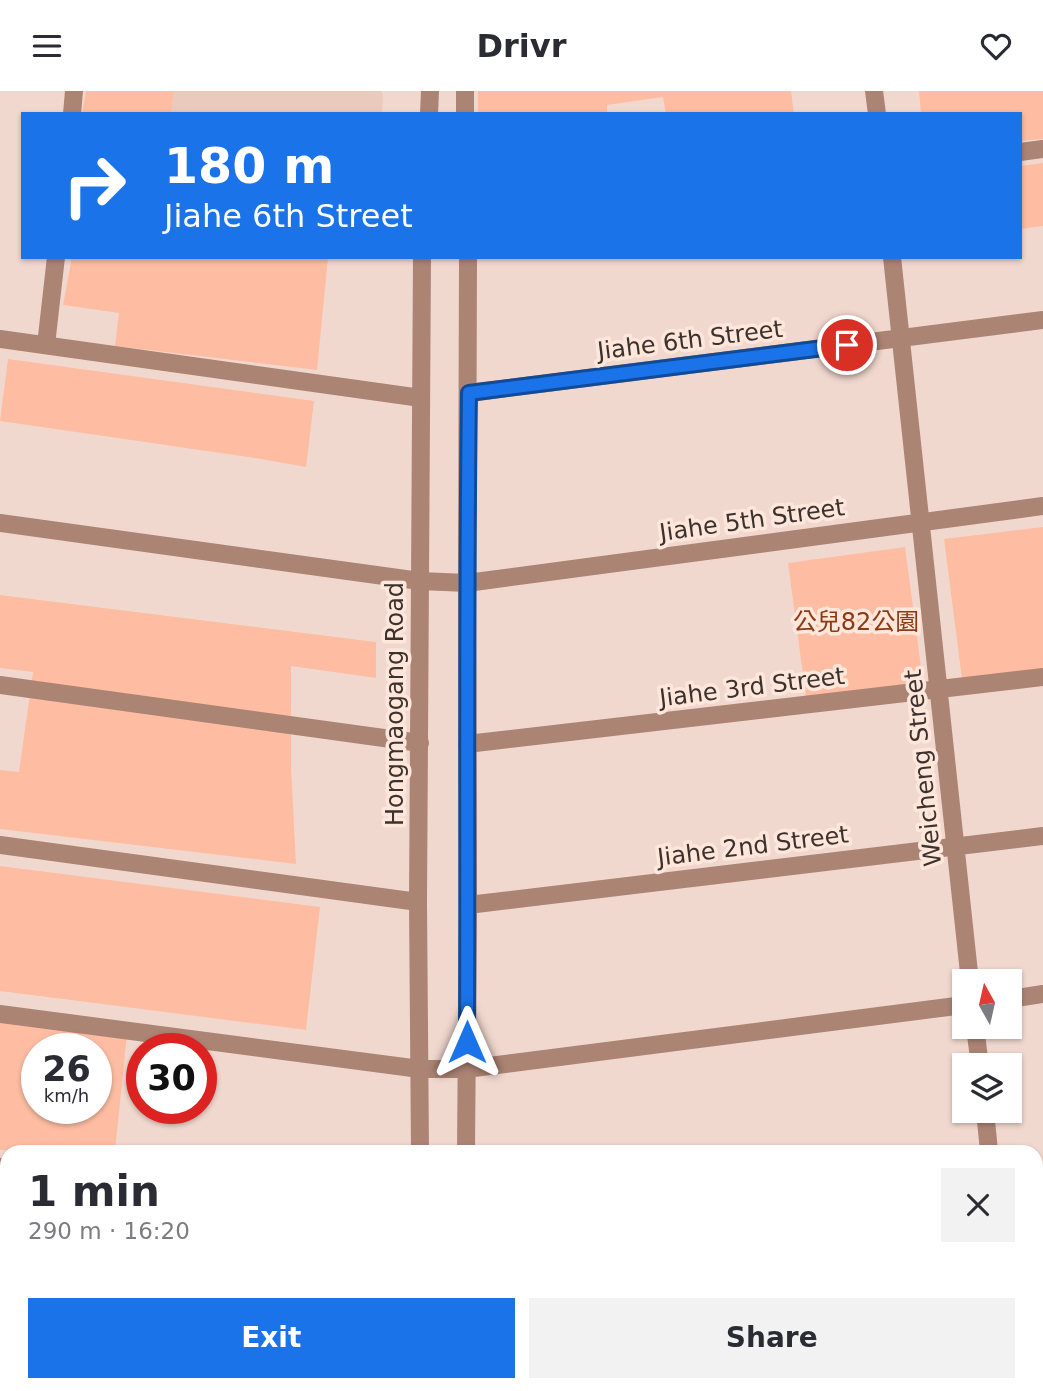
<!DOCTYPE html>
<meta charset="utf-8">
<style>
:root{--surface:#fff;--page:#f2f2f3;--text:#2b2b33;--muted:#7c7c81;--accent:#1a73e8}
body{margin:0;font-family:"DejaVu Sans","Noto Sans TC",sans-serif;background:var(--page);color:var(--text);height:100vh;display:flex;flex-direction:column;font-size:26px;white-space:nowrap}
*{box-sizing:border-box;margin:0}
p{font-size:23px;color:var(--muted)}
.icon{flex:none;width:38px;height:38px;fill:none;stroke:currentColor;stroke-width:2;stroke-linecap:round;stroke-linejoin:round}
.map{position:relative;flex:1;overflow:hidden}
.side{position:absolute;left:0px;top:1054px;width:1043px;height:247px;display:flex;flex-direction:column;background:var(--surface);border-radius:21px 21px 0 0;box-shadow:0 2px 5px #0004}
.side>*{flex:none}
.guide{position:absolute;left:21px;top:21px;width:1001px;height:147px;border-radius:0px;box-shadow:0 2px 5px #0004;background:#1a73e8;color:#fff;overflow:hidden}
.needle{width:46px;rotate:352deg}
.buttons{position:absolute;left:952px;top:878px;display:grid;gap:14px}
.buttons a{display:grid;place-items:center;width:70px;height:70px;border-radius:0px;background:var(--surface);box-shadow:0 2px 5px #0004;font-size:35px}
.speed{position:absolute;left:21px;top:942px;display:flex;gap:14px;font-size:35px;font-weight:700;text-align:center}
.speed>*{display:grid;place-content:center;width:91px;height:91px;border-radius:50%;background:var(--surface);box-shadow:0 2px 5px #0004;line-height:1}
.speed small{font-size:18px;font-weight:400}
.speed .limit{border:10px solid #d22;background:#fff;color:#111}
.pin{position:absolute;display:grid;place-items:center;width:60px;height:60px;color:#fff;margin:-30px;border:4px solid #fff;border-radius:50%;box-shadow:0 2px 7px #0007}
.me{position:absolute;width:77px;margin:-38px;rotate:0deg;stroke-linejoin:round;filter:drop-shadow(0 0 5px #0008)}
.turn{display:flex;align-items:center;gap:24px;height:147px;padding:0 28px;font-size:32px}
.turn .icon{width:91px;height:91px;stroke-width:2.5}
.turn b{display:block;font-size:49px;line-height:60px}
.round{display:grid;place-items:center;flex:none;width:74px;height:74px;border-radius:0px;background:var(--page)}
.headline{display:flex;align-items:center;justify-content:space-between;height:119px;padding:0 28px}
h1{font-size:42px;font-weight:700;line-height:52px}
.action{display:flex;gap:14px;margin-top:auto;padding:14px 28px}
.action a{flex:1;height:80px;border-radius:0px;background:var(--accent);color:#fff;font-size:28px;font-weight:700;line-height:80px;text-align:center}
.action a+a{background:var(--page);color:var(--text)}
header{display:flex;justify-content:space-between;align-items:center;height:91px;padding:0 28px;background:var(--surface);font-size:32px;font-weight:700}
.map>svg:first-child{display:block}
</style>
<header><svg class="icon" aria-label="menu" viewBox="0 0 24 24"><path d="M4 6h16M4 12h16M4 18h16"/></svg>Drivr<svg class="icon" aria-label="heart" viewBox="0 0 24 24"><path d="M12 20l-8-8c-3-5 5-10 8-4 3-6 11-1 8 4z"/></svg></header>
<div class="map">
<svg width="1043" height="1300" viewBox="0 0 1043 1300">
<rect width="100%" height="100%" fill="#f1d8ce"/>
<path fill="#eacabc" d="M174,0h207l2,3 -1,20h-211z"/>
<path fill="#febda2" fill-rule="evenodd" d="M86,0h88l-3,23h-89z
M478,0h313l3,23h-128l-3,-17 -56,8v9h-129z
M919,0h124v48l-23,2v-27h-99z
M1043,72v63l-23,3v-63z
M72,166l256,1 -11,112 -202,-24 4,-33 -56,-8z
M8,268l306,42 -8,66 -51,-9 -255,-37z
M1043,436v141l-81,11 -18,-140z
M905,456l18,135 -117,15 -18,-134z
M0,504l376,47v36l-85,-12v101l5,97 -296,-35v-59l19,2 14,-100 -33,-4z
M0,775l320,41 -14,123 -306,-39z
M0,929l127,15 -12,116 -115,-1zM37,957h59v60h-59z
M0,1092l7,1v200h380v7h-387z"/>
<path fill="#f19670" stroke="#ba785c" stroke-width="2" d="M1043,1214v86h-247l16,-7h224v-77z"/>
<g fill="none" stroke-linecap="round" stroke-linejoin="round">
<path stroke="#ac8474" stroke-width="18" d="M874,0l3,23
M72,23l2,-23
M429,23l1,-23
M465,23v-23
M1020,61l23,-3
M892,166l78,725
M0,248l421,59
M46,254l10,-88
M469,302l574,-73
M0,432l420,58 47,2 576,-77
M0,594l420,58
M467,653l576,-67
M0,754l418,57
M468,814l575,-69
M1010,908l33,-5
M0,923l420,55h46l498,-64
M975,936l5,39
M985,1020l4,40
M420,1060l-2,-249 4,-645
M466,1060l2,-246 -1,-322 1,-326
M0,1076l7,1
M1036,1096h7
M422,1293v7
M465,1300v-7
M548,1300l11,-7"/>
</g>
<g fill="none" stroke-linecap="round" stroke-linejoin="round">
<defs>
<path id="route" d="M467,951c1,-216 -1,-432 2,-649l378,-48"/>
</defs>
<use href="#route" stroke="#114b97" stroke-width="18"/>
<use href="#route" stroke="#1a73e8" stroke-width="12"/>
</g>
<g text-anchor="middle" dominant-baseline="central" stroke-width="7" stroke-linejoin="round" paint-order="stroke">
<g font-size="24" fill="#3b322e" stroke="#ffe6db">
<text transform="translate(690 249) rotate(-7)">Jiahe 6th Street</text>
<text transform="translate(752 429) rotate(-8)">Jiahe 5th Street</text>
<text transform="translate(752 596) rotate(-7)">Jiahe 3rd Street</text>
<text transform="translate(395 613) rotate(-90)">Hongmaogang Road</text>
<text transform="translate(923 677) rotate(-96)">Weicheng Street</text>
<text transform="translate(753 755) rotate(-7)">Jiahe 2nd Street</text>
</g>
<g font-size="24" fill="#8b3a12" stroke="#ffe6db">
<text x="856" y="531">公兒82公園</text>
</g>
</g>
</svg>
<div class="buttons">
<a><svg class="needle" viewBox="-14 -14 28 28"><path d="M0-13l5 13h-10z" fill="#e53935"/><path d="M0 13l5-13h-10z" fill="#7c7c81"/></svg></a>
<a><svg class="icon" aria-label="layers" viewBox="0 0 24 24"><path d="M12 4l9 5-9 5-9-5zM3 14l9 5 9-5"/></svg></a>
</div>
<div class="speed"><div>26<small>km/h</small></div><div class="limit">30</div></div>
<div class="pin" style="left:847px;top:254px;background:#d93025"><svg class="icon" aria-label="arrive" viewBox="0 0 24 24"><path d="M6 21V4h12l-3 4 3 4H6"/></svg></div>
<svg class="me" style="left:467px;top:951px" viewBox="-20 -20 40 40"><path d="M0-17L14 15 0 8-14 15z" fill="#1a73e8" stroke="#fff" stroke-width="4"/></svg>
<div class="guide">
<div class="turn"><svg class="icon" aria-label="right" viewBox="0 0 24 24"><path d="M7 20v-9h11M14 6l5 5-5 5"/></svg><div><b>180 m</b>Jiahe 6th Street</div></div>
</div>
<section class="side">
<div class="headline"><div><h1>1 min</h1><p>290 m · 16:20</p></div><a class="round"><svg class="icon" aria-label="close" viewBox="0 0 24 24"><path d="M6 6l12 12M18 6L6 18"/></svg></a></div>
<div class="action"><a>Exit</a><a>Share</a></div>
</section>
</div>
